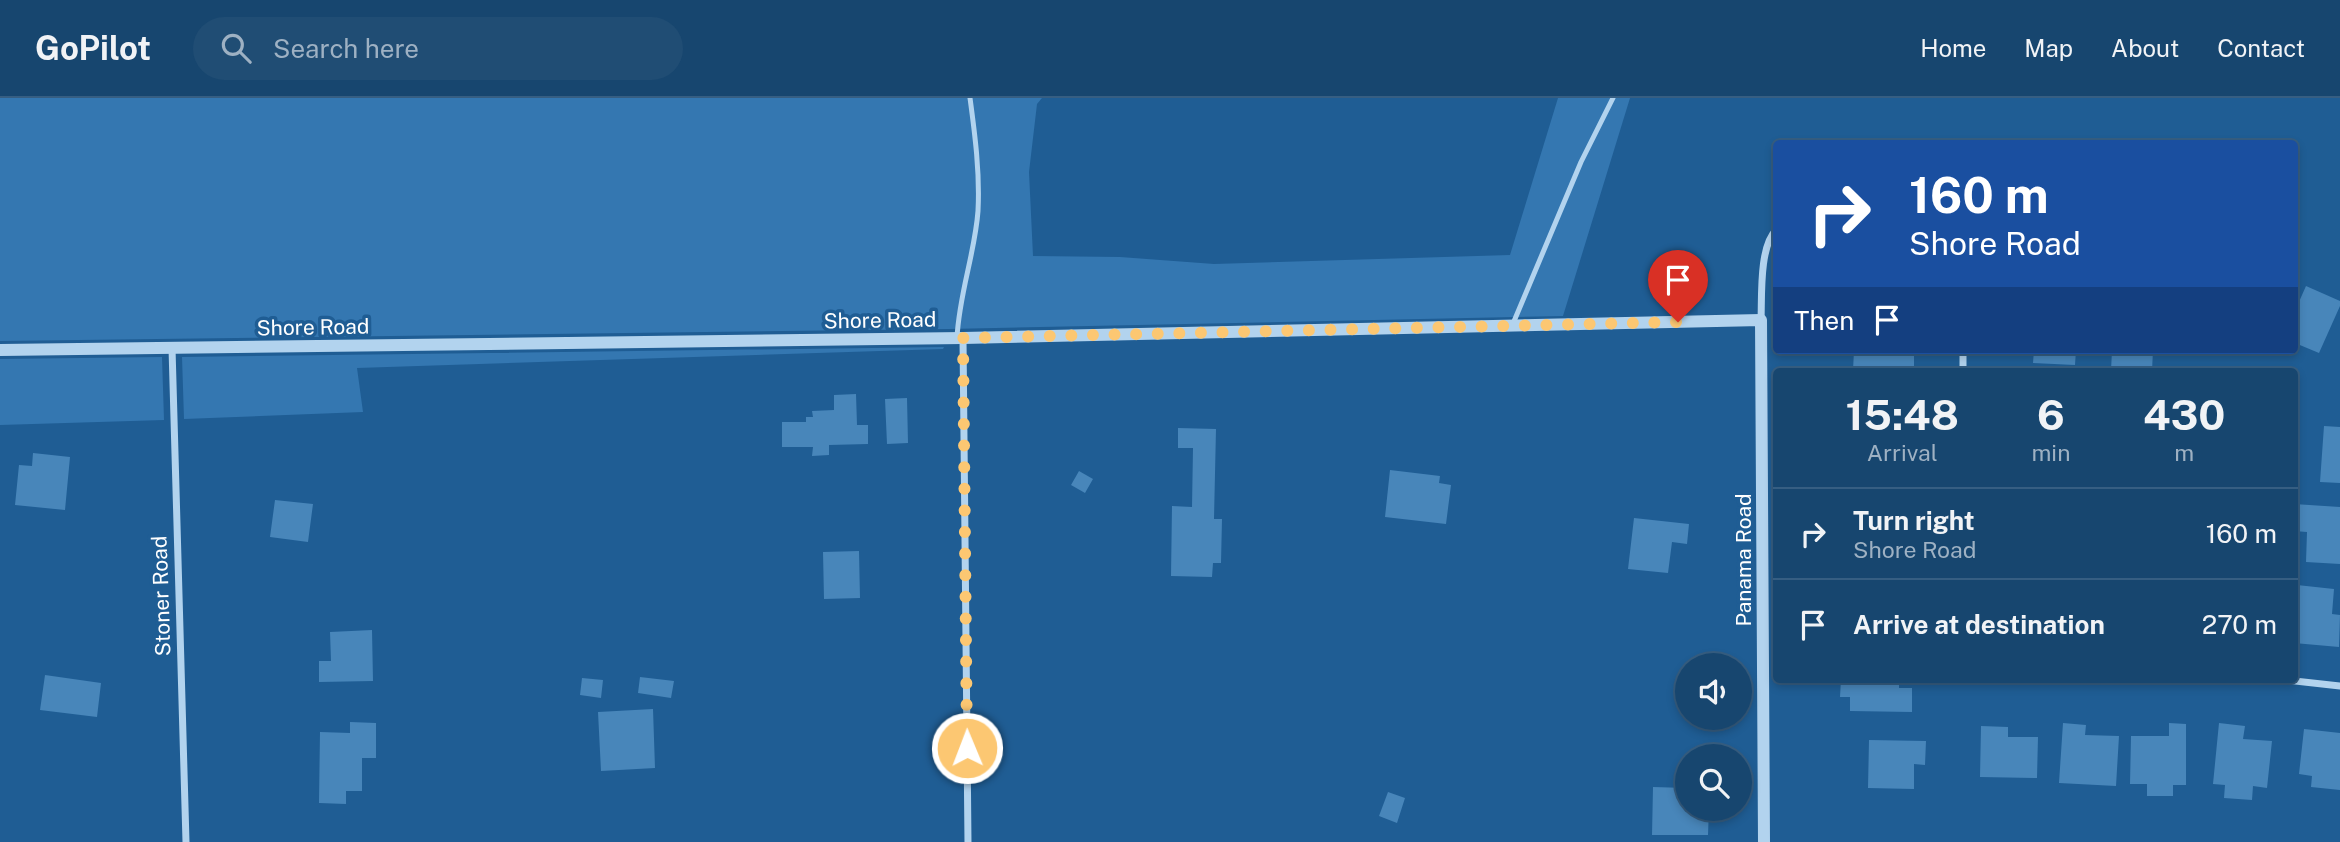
<!DOCTYPE html>
<style>
:root{--surface:#17466f;--page:#204d74;--text:#f1f3f6;--muted:#9eb1c3;--line:#365e82}
body{margin:0;font-family:"Public Sans",sans-serif;background:var(--page);color:var(--text);height:100vh;display:flex;flex-direction:column;font-size:26px;white-space:nowrap}
*{box-sizing:border-box;margin:0}
p{font-size:23px;color:var(--muted)}
.icon{flex:none;width:38px;height:38px;fill:none;stroke:currentColor;stroke-width:2;stroke-linecap:round;stroke-linejoin:round}
.map{position:relative;flex:1;overflow:hidden}
.panel{position:absolute;left:1773px;top:270px;width:525px;height:315px;display:flex;flex-direction:column;background:var(--surface);border-radius:7px;box-shadow:0 4px 10px #0003,0 0 0 2px var(--line)}
.panel>*{flex:none}
.guide{position:absolute;left:1773px;top:42px;width:525px;height:214px;border-radius:7px;box-shadow:0 4px 10px #0003,0 0 0 2px var(--line);background:#1a4fa0;color:#fff;overflow:hidden}
.buttons{position:absolute;left:1675px;top:555px;display:grid;gap:14px}
.buttons a{display:grid;place-items:center;width:77px;height:77px;border-radius:50%;background:var(--surface);box-shadow:0 4px 10px #0003,0 0 0 2px var(--line);font-size:35px}
.pin{position:absolute;display:grid;place-items:center;width:60px;height:60px;color:#fff;margin:-72px -30px;border-radius:50% 50% 50% 0;rotate:-45deg;box-shadow:0 0 7px #0007}
.pin .icon{rotate:45deg}
.me{position:absolute;width:77px;margin:-38px;rotate:359deg;stroke-linejoin:round;filter:drop-shadow(0 0 5px #0008)}
.turn{display:flex;align-items:center;gap:24px;height:147px;padding:0 21px;font-size:32px}
.turn .icon{width:91px;height:91px;stroke-width:2.5}
.turn b{display:block;font-size:49px;line-height:60px}
.then{display:flex;align-items:center;height:66px;padding:0 21px;background:#0003;gap:14px;font-size:26px}
.eta{display:flex;justify-content:space-evenly;align-items:center;height:119px;text-align:center}
.eta b{font-size:42px;font-weight:700;line-height:49px}
ul{padding:0;list-style:none}
li{display:flex;align-items:center;gap:21px;height:91px;padding:0 21px;border-top:2px solid var(--line)}
li div{flex:1}
li b{display:block;font-size:26px}
li em{font-style:normal}
header{display:flex;align-items:center;gap:42px;box-sizing:border-box;height:98px;padding:0 35px;background:var(--surface);border-bottom:2px solid var(--line)}
header strong{font-size:33px}
nav{display:flex;gap:38px;margin-inline-start:auto;font-size:24px}
.search{width:490px;height:63px;background:var(--page);display:flex;align-items:center;gap:18px;box-sizing:border-box;padding:0 24px;border-radius:38px;color:var(--muted);font-size:26px}
.map>svg:first-child{display:block}
</style>
<header>
<strong>GoPilot</strong>
<div class="search"><svg class="icon" aria-label="search" viewBox="0 0 24 24"><circle cx="10" cy="10" r="6"/><path d="M15 15l6 6"/></svg>Search here</div>
<nav><a>Home</a><a>Map</a><a>About</a><a>Contact</a></nav>
</header>
<div class="map">
<svg width="2340" height="744" viewBox="0 0 2340 744">
<rect width="100%" height="100%" fill="#1f5d94"/>
<path fill="#3477b1" d="M0,0h1042l-5,6 -8,68 4,84 87,1 94,7 296,-9 48,-157h72l-67,218 -614,13 -949,12z
M944,249l-1,2 -586,19 6,44 -179,7 -2,-62z
M162,259l2,63 -164,5v-66z"/>
<path fill="#4886ba" d="M2306,188l34,15v5l-21,47 -24,-10 5,-12 -6,-2v-16z
M1854,252h60v18l-11,-1 -1,4h-49z
M2034,252h42l-1,15 -42,-2z
M2112,252h41l-1,21h-41z
M856,296l1,31h11v19l-39,1v10l-17,1 1,-9h-31v-25h24v-5h7l-1,-6 22,-1v-15z
M907,300l1,45 -21,1 -2,-45z
M2324,328l16,1v56l-20,-1z
M1178,330l38,1 -2,90h8l-1,44h-8l-1,14 -41,-1 1,-70 20,1 1,-59h-15z
M33,355l37,4 -5,53 -50,-5 4,-40 13,1z
M1390,372l50,6 -1,7 12,2 -5,39 -61,-7z
M1079,373l14,8 -8,14 -14,-8z
M275,402l38,4 -5,38 -38,-5z
M2294,406l46,3v57l-34,-2 1,-30 -13,-1z
M1634,420l55,6 -2,20 -15,-2 -4,31 -40,-4z
M859,453l1,47 -36,1 -1,-47z
M2297,487l37,4 -2,25 8,1 -1,32 -45,-4z
M372,532l1,51 -54,1v-21h12l-1,-29z
M45,577l56,8 -4,34 -57,-7z
M640,579l34,4 -3,17 -33,-5z
M582,580l21,2 -2,18 -21,-3z
M1841,581h58v9h13v24l-62,-1v-14h-10z
M653,611l2,59 -54,3 -3,-59z
M350,624l26,1v35h-14v33h-16v13l-27,-1 1,-71 30,1z
M2063,625l23,2 -1,10 34,1 -3,50 -57,-3z
M2169,625l17,1v61h-13v11h-26v-12h-17l1,-48h38z
M2219,625l26,3 -2,13 29,2 -5,47 -14,-2 -1,14 -28,-2 1,-13 -12,-1z
M1981,628l27,1v10h30l-1,41 -57,-1z
M2304,631l36,4v57l-29,-3 1,-11 -13,-2z
M1869,642l57,1 -1,24 -11,-1v25l-46,-1z
M1653,689l34,1v20h22l-1,27h-56z
M1388,694l17,6 -8,25 -18,-7z"/>
<g fill="none" stroke-linecap="round" stroke-linejoin="round">
<path stroke="#b2d3ee" stroke-width="5" d="M1512,228l69,-164 32,-64
M957,240c2,-44 18,-85 21,-127 2,-38 -3,-76 -8,-113"/>
<path stroke="#b2d3ee" stroke-width="7" d="M1761,222c1,-23 -2,-73 15,-90
M963,240l5,504
M172,250l14,494
M1963,252v21
M2276,581l64,7"/>
<path stroke="#b2d3ee" stroke-width="12" d="M0,252l963,-12 798,-18 3,522"/>
</g>
<g fill="none" stroke-linecap="round" stroke-linejoin="round">
<path stroke="#fcc772" stroke-width="12" stroke-dasharray="0 21.6" d="M967,650l-4,-410 715,-16"/>
</g>
<g text-anchor="middle" dominant-baseline="central" stroke-width="7" stroke-linejoin="round" paint-order="stroke">
<g font-size="21" fill="#fff" stroke="#1f5d94">
<text transform="translate(880 222) rotate(-1)">Shore Road</text>
<text transform="translate(313 229) rotate(-1)">Shore Road</text>
<text transform="translate(1743 462) rotate(-90)">Panama Road</text>
<text transform="translate(161 498) rotate(-92)">Stoner Road</text>
</g>
</g>
</svg>
<div class="buttons">
<a><svg class="icon" aria-label="sound" viewBox="0 0 24 24"><path d="M4 9h4l5-4v14l-5-4H4zM17 9q2 3 0 6"/></svg></a>
<a><svg class="icon" aria-label="search" viewBox="0 0 24 24"><circle cx="10" cy="10" r="6"/><path d="M15 15l6 6"/></svg></a>
</div>
<div class="pin" style="left:1678px;top:224px;background:#d93025"><svg class="icon" aria-label="arrive" viewBox="0 0 24 24"><path d="M6 21V4h12l-3 4 3 4H6"/></svg></div>
<svg class="me" style="left:967px;top:650px" viewBox="-20 -20 40 40"><circle r="17" fill="#fcc772" stroke="#fff" stroke-width="3"/><path d="M0-11L8 9 0 5-8 9z" fill="#fff"/></svg>
<div class="guide">
<div class="turn"><svg class="icon" aria-label="right" viewBox="0 0 24 24"><path d="M7 20v-9h11M14 6l5 5-5 5"/></svg><div><b>160 m</b>Shore Road</div></div>
<div class="then">Then<svg class="icon" aria-label="arrive" viewBox="0 0 24 24"><path d="M6 21V4h12l-3 4 3 4H6"/></svg></div>
</div>
<section class="panel">
<div class="eta">
<div><b>15:48</b><p>Arrival</p></div>
<div><b>6</b><p>min</p></div>
<div><b>430</b><p>m</p></div>
</div>
<ul>
<li><svg class="icon" aria-label="right" viewBox="0 0 24 24"><path d="M7 20v-9h11M14 6l5 5-5 5"/></svg><div><b>Turn right</b><p>Shore Road</p></div><em>160 m</em></li>
<li><svg class="icon" aria-label="arrive" viewBox="0 0 24 24"><path d="M6 21V4h12l-3 4 3 4H6"/></svg><div><b>Arrive at destination</b></div><em>270 m</em></li>
</ul>
</section>
</div>
